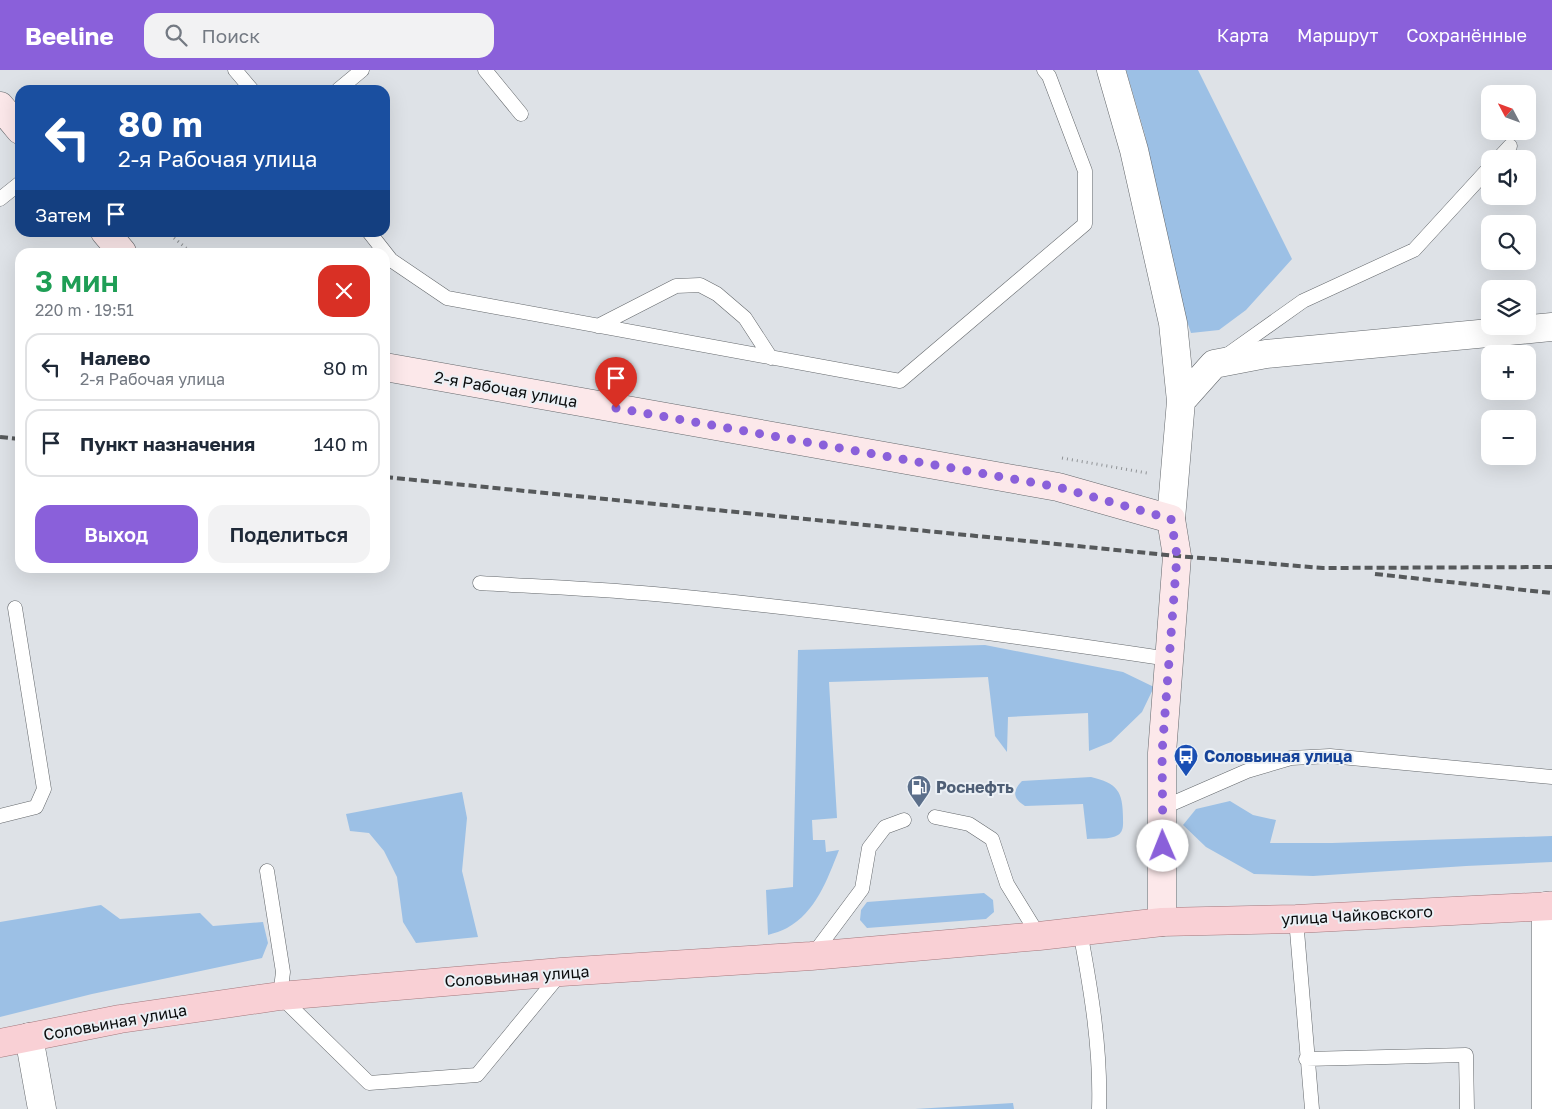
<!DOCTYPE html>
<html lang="ru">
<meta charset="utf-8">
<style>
:root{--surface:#fff;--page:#f2f2f3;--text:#1f2937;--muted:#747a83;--line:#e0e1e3;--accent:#8a60da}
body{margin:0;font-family:"Golos Text",sans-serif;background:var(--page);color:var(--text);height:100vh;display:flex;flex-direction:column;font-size:19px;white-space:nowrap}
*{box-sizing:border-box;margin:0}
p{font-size:16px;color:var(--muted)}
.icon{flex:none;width:28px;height:28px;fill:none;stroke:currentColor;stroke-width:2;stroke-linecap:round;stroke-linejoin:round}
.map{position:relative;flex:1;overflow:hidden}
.side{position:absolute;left:15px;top:178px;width:375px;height:325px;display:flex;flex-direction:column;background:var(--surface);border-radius:15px;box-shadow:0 5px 20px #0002}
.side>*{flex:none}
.top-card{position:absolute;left:15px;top:15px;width:375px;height:152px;border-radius:15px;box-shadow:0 5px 20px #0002;background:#1a4fa0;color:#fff;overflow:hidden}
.needle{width:32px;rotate:311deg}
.fabs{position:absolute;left:1481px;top:15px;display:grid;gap:10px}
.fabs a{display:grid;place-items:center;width:55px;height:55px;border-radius:10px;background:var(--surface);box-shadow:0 5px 20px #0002;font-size:25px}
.pin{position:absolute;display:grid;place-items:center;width:42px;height:42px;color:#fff;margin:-51px -21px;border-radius:50% 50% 50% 0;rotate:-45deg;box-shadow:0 0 5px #0007}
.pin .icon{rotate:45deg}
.me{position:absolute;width:55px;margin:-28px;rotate:359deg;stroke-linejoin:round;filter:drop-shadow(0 0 4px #0008)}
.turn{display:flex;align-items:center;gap:18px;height:105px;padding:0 20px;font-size:22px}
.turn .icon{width:65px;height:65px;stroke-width:2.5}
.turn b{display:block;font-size:35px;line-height:42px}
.then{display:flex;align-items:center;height:48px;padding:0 20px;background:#0003;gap:10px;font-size:19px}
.round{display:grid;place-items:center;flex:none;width:52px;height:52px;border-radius:15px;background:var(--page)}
.head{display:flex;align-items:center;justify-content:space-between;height:85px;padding:0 20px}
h1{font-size:30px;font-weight:600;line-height:38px;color:#1e9e55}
.button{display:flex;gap:10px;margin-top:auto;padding:10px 20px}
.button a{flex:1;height:58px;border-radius:15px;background:var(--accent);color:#fff;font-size:20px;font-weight:600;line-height:58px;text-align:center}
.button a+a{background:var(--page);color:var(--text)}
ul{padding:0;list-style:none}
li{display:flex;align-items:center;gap:15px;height:68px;margin:0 10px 8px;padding:0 10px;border:2px solid var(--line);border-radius:15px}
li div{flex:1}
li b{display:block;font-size:19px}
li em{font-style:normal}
header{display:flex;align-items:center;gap:30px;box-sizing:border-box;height:70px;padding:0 25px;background:var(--accent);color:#fff}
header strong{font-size:24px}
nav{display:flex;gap:28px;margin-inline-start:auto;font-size:18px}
.search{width:350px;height:45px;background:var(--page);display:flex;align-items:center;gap:12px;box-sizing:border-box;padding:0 18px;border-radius:15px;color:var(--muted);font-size:19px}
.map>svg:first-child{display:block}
</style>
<header>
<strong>Beeline</strong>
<div class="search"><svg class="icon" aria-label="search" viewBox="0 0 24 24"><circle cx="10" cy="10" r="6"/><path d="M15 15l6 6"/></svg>Поиск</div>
<nav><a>Карта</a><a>Маршрут</a><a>Сохранённые</a></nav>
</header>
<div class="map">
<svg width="1552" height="1039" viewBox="0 0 1552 1039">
<rect width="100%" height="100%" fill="#dee2e7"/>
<path fill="#9cc0e5" d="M1126,0h72l94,189 -46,51 -27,20 -28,3 -12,-35 -34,-163z
M985,575l138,27 31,15 -12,25 -31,30 -22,9 -1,-38 -80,4 -1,35 -12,-16 -7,-59 -159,5 8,136 -25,2 1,20h12l1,12 13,-2c-12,30 -23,62 -52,78 -5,3 -13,5 -19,7l-2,-45 27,-3 5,-237z
M1091,707c26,6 32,14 32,41 0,6 1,13 -5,17 -7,5 -23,3 -31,4l-4,-35 -58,2c-12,-7 -13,-15 -3,-25z
M462,722l5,26 -5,53 16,66 -62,6 -13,-21 -6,-45 -13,-26 -15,-18 -19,-2 -4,-17z
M1230,731l23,14 23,5 -6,23h62l220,-7v26l-86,4 -153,10 -59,-2 -48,-27 -23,-22 13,-16z
M984,823l9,7 1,12 -8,7 -119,9 -7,-8 1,-10 6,-8z
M101,835l19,14 80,-6 13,13 50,-4 5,21 -6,15 -170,36 -92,23v-95z
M1013,1033l1,6h-99z"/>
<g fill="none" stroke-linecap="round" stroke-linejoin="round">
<defs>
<path id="service" d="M235,0l17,20
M485,0l36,44
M338,20l24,-20
M1498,89l12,-13
M0,129l20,-16
M369,162l22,28 56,38 453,83 185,-157v-53l-36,-95 -5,-6
M598,256l78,-40 24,-1 17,9 28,24 26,40
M1227,285l76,-54 111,-51 76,-83
M480,513c62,4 124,6 185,12 169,16 337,39 504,64
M1162,738l85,-37 44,-13 39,-2 222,21
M0,746l36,-9 8,-18 -29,-181
M935,747l34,7 23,15 15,45 32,52
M267,801l16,101 -3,24 89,87 108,-8 84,-102
M1296,849l16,190
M1080,861c11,59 21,118 19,178
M812,886l50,-67 7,-41 16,-21 19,-7
M1306,989l160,-4 1,54"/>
<path id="minor" d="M1111,0l23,80 39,173 8,78 -10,118
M1181,331l33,-37 52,-10 286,-27
M1546,836v203
M29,967l13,72"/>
<path id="secondary" d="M0,36l20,24
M105,162l17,20
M385,297l673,120 113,32 6,37 -15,197v169"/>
<path id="primary" d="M0,973l120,-24 160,-23 281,-24 250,-16 228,-20 123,-14 134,-3 256,-13"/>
</defs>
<use href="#service" stroke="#64686c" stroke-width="15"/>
<use href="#minor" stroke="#64686c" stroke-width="29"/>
<use href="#secondary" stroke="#64686c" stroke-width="29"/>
<use href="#primary" stroke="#a3787d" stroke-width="29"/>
<path stroke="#909396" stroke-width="3" stroke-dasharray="1 4" stroke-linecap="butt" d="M174,168l17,14
M1062,388l85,15"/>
<use href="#service" stroke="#fff" stroke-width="14"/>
<use href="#minor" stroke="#fff" stroke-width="28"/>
<use href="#secondary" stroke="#fce8ea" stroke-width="28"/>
<use href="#primary" stroke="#f9d0d5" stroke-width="28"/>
<path stroke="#56595b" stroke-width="4" stroke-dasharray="8 4" stroke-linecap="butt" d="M0,367l20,2
M385,407l792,79 146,12 229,-1
M1375,504l177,19"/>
</g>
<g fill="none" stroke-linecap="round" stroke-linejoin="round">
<path stroke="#8a60da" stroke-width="9" stroke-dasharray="0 16.2" d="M616,338l442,79 113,32 6,37 -15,197 1,93"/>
</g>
<defs>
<symbol id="bus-pin" viewBox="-11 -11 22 30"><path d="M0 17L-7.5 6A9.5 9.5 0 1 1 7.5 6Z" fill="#1a4fb4" stroke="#ebf0f5"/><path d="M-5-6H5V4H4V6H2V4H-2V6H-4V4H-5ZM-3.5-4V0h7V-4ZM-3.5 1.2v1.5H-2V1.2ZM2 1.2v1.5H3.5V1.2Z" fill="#fff"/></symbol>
<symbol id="fuel-pin" viewBox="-11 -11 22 30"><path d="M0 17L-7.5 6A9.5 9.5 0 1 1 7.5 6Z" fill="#5c6f8a" stroke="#ebf0f5"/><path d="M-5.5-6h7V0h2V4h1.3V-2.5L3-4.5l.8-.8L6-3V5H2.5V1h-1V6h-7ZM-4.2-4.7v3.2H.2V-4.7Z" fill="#fff"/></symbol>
</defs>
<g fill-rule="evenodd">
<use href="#bus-pin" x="1172" y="672" width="28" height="38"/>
<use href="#fuel-pin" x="905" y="703" width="28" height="38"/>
</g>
<g text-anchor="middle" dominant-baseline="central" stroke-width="4" stroke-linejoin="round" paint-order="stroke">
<g font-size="16" fill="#0b0d0e" stroke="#ebf0f5">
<text transform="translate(506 319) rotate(10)">2-я Рабочая улица</text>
<text transform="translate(1357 845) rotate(-3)">улица Чайковского</text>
<text transform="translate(517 906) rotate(-4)">Соловьиная улица</text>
<text transform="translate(115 952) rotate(-10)">Соловьиная улица</text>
</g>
<g font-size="16" font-weight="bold" fill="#164399" stroke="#ebf0f5" text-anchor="start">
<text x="1204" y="686">Соловьиная улица</text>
</g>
<g font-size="16" font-weight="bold" fill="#4e5e75" stroke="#ebf0f5" text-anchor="start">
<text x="936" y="717">Роснефть</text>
</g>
</g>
</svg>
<div class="fabs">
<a><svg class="needle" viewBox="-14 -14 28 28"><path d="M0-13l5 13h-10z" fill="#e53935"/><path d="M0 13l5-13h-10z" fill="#747a83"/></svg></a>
<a><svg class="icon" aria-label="sound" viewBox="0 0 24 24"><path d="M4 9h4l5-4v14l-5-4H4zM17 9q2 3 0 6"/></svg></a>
<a><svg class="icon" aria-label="search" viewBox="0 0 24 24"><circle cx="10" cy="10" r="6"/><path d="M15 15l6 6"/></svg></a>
<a><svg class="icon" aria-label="layers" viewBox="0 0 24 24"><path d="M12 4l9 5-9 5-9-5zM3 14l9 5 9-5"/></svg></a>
<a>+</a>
<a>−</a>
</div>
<div class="pin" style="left:616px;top:338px;background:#d93025"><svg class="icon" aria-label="arrive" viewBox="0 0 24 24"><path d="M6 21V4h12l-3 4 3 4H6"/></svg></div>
<svg class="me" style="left:1163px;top:776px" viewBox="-20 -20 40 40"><circle r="19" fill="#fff"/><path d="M0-13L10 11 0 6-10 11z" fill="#8a60da"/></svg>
<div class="top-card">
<div class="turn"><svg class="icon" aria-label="left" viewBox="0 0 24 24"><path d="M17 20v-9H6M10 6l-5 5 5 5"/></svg><div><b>80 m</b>2-я Рабочая улица</div></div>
<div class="then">Затем<svg class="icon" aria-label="arrive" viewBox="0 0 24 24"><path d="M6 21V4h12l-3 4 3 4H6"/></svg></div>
</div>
<section class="side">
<div class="head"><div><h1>3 мин</h1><p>220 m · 19:51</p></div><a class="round" style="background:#d93025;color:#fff"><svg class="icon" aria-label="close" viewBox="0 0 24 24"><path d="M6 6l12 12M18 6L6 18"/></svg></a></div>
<ul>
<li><svg class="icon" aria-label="left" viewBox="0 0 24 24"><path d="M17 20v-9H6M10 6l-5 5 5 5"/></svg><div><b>Налево</b><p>2-я Рабочая улица</p></div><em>80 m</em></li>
<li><svg class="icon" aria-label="arrive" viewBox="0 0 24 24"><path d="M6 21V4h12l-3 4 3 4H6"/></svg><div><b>Пункт назначения</b></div><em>140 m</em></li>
</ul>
<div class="button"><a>Выход</a><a>Поделиться</a></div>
</section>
</div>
